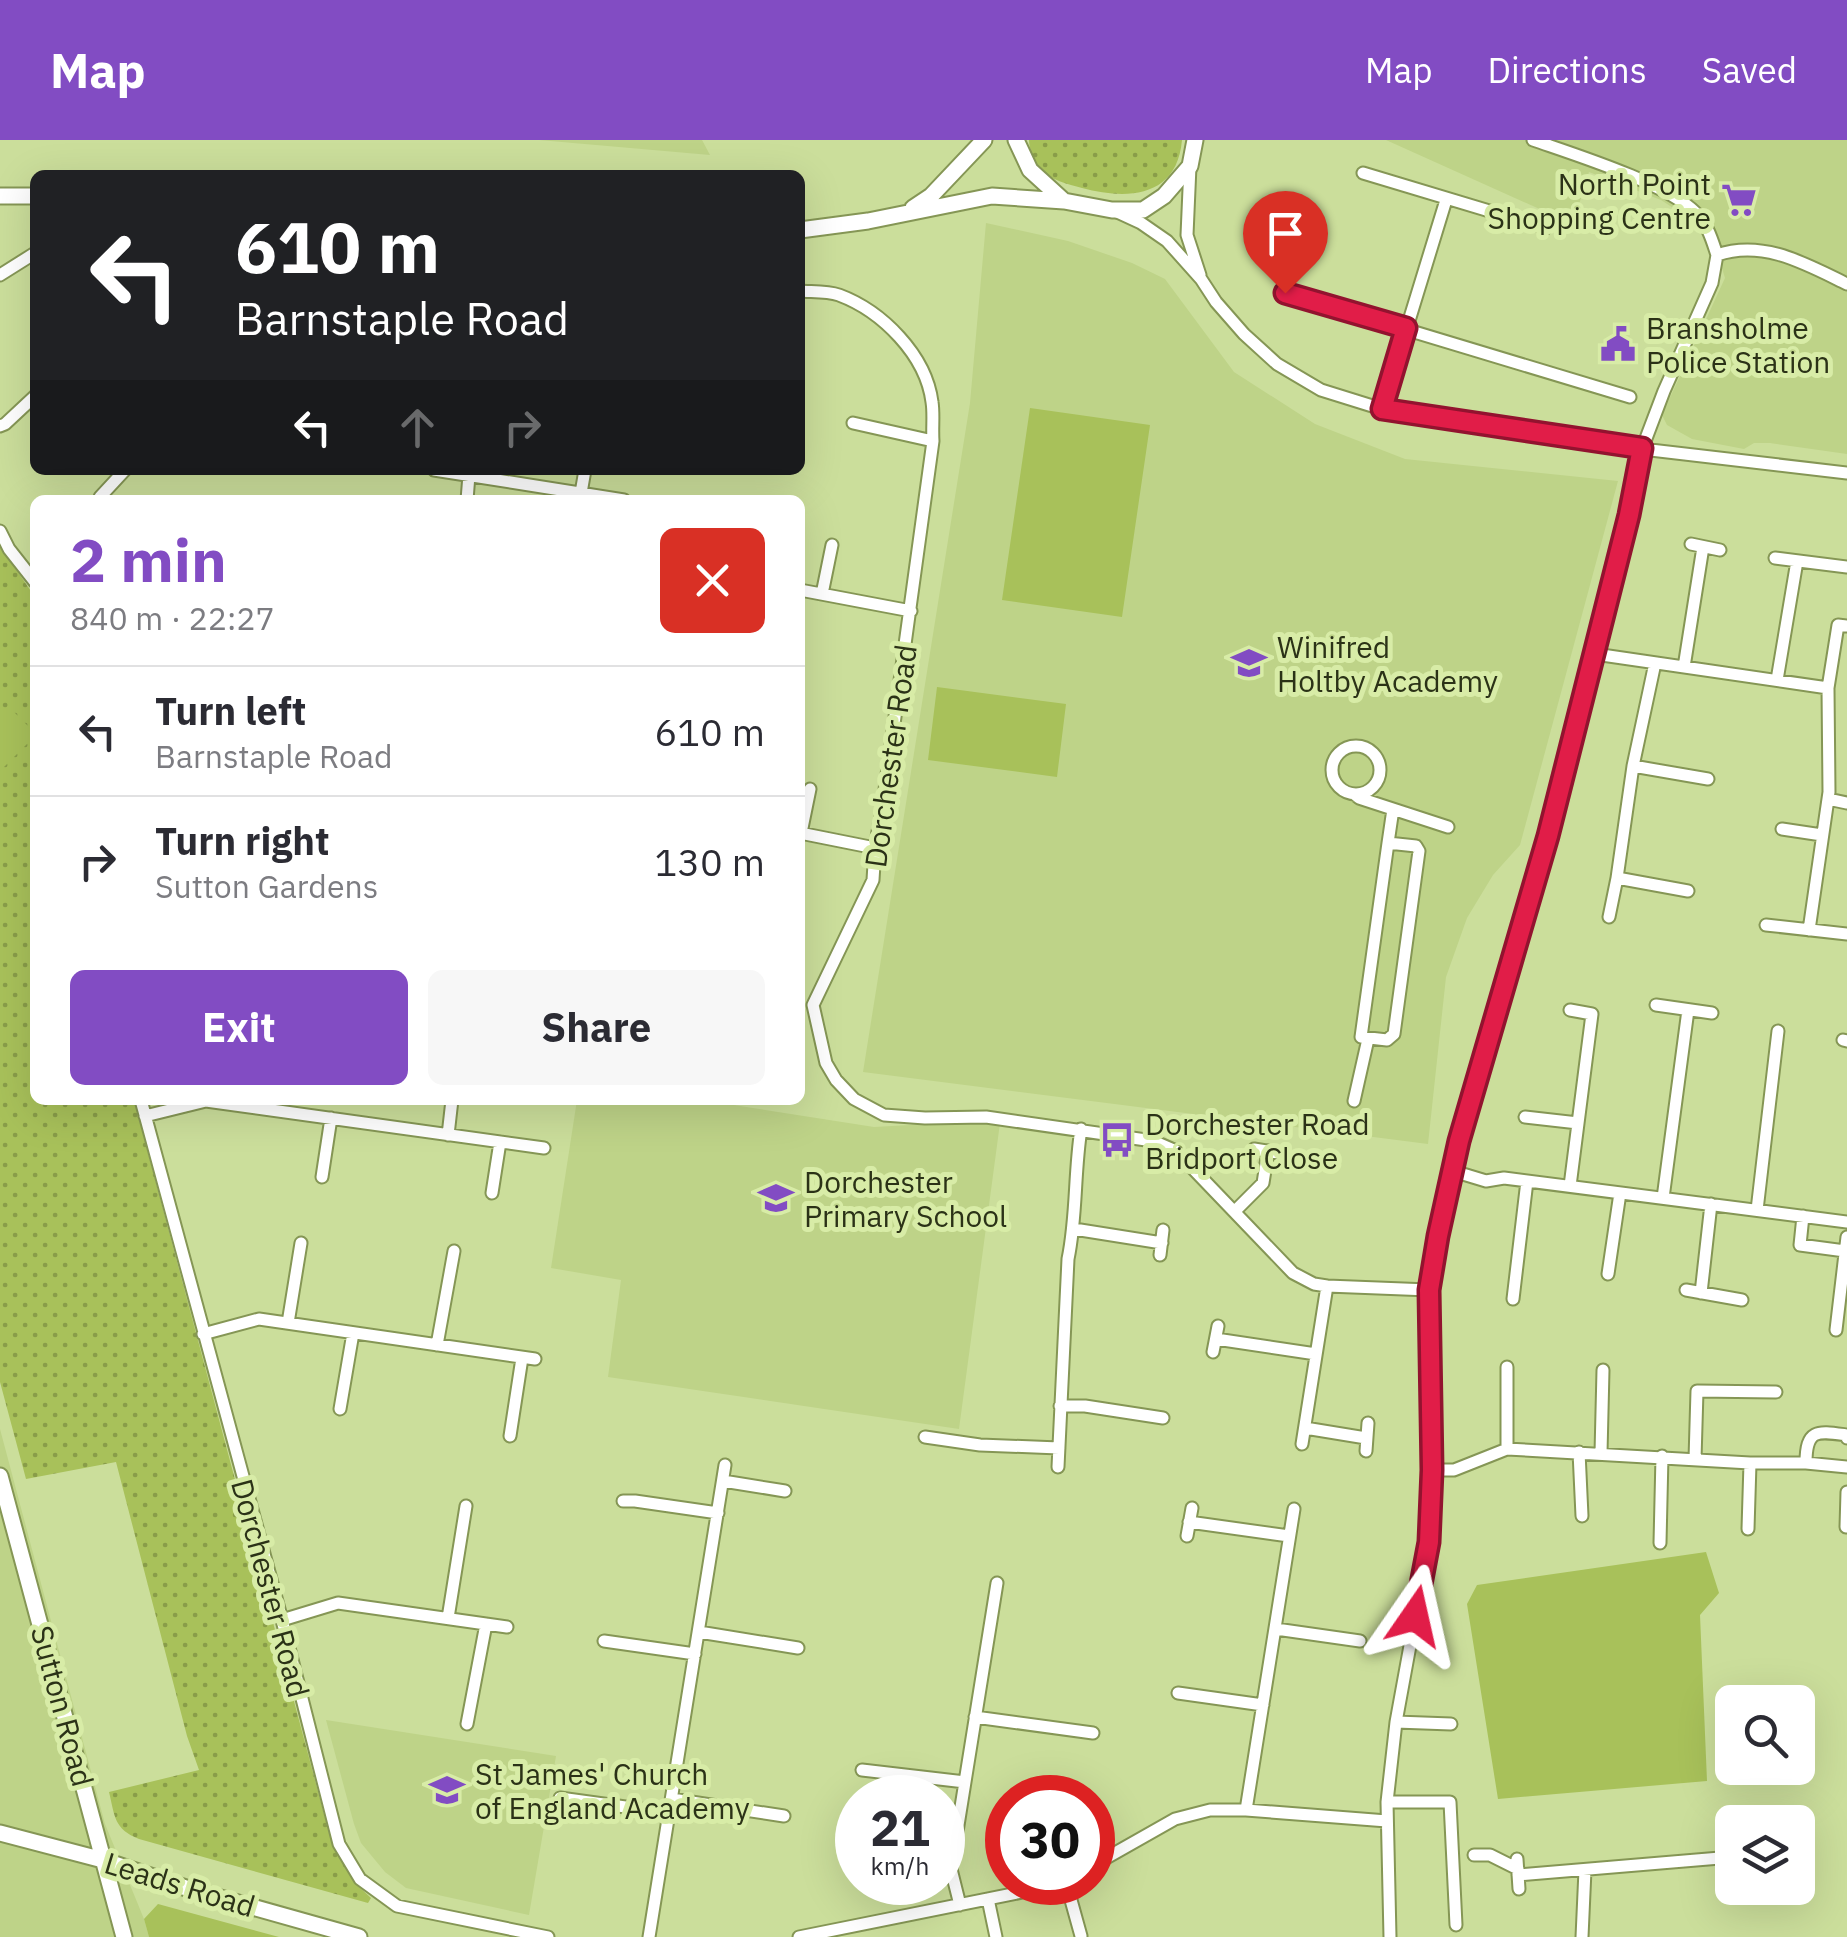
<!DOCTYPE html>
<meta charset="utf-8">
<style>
:root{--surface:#fff;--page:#f7f7f7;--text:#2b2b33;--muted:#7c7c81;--line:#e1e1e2;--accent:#824cc3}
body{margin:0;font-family:"IBM Plex Sans",sans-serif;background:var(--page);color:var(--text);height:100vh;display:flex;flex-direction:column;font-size:38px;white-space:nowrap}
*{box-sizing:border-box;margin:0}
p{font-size:32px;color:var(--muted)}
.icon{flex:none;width:55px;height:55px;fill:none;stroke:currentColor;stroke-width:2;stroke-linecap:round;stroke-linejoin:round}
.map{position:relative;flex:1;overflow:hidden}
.drawer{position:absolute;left:30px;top:355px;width:775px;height:610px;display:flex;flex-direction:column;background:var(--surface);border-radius:15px;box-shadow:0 10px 40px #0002}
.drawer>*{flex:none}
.guide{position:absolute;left:30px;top:30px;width:775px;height:305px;border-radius:15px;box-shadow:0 10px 40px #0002;background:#202124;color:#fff;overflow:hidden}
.controls{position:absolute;left:1715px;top:1545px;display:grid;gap:20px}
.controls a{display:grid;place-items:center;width:100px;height:100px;border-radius:15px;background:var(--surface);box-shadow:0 10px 40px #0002;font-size:50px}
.speed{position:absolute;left:835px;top:1635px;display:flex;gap:20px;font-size:50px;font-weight:700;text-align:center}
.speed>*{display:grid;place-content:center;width:130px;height:130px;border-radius:50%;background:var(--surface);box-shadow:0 10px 40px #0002;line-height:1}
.speed small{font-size:25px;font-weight:400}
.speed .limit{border:15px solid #d22;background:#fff;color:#111}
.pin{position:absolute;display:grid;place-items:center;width:85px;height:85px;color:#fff;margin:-102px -42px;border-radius:50% 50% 50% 0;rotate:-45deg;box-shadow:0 0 10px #0007}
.pin .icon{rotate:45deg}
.me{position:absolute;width:110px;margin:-55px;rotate:11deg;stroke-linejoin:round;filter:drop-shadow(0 0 8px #0008)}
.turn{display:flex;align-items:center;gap:35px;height:210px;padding:0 40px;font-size:45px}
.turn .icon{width:130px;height:130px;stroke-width:2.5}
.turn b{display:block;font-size:70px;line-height:85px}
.lanes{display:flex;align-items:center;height:95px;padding:0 40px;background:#0003;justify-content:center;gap:50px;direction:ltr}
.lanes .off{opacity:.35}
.round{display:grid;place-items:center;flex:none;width:105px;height:105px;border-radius:15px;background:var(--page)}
.head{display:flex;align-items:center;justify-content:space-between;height:170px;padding:0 40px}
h1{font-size:60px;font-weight:700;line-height:75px;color:var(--accent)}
.button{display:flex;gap:20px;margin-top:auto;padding:20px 40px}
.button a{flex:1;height:115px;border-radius:15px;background:var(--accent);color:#fff;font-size:40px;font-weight:700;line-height:115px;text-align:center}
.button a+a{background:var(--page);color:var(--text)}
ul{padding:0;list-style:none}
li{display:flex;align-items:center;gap:30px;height:130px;padding:0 40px;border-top:2px solid var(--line)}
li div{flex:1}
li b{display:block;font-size:38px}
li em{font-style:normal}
header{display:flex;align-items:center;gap:60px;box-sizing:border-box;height:140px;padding:0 50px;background:var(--accent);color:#fff}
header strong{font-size:48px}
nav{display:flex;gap:55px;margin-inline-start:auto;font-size:35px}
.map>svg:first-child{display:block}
</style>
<header>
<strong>Map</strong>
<nav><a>Map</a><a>Directions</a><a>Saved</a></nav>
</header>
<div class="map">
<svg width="1847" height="1797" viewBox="0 0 1847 1797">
<defs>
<pattern id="grass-dots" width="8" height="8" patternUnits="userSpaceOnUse" patternTransform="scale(2.5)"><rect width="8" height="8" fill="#a8c15a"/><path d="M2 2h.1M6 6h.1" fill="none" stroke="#899d49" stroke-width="1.8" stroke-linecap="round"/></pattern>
</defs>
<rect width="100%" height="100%" fill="#cbde9b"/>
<path fill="#bed388" d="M539,0h163l8,15z
M1386,0h461v314l-77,-11h-16l-10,6 -52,-10 -25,-14 -5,-10 63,-137 -4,-13 -17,-29 -23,-23 -20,-13 -72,-28 -16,52z
M986,83l82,18 64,22 33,16 69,93 81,52 90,35 213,22 -98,364 -27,30 -26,43 -21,59 -18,167 -565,-72 107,-669z
M577,960h125l172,27 108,-6 18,2 -41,306 -351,-52 13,-97 -70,-12z
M0,1289l105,395 39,95 5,18h-149z
M326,1580l230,36 -27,159 -123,-27 -21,-16 -24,-29 -7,-19z"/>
<path fill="url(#grass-dots)" d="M1029,0h153c-5,58 -55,60 -100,48 -14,-4 -32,-8 -42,-19 -6,-7 -11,-20 -11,-29z
M0,406l35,51v503h99l198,744 23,39 16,15 -3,5 -229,-64c-25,-10 -24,-22 -30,-47l90,-22 -12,-34 -71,-274 -90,17 -26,-97z"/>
<path fill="#a8c15a" d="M1030,268l120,17 -28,192 -120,-17z
M937,547l129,17 -9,73 -129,-17z
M8,566l27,27v3l-35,35v-57z
M1706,1412l13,41 -19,22 7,166 -209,18 -31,-195 10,-19z
M158,1764l121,33h-130l-5,-18z"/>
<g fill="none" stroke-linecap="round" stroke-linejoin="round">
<defs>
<path id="street" d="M1533,0c43,15 133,43 163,73 12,12 16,27 21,42 46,-16 89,9 130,29
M1190,26l-3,69 13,40
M1363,33l183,55
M1115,71l26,12 26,18 34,38 15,23 28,32 33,30 44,26 61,19 70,12 190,28 205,24
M0,135l35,-22
M800,151c12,1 27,0 39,4 43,16 87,60 93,107 2,12 0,26 1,39l-50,363 -8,44 -2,32 -60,125 13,58 10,17 18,19 30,16 41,3 61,-1 167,24 23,10 117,122 21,11 13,2 102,4
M1285,153l345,104
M1382,269l64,-209
M853,283l80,18
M0,286l5,-2 30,-28
M434,330l190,30
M581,353l4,-23
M103,360l-3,-3 25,-27
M467,360l2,-25
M0,391l9,18 26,33
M1691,404l29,6
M1775,418l72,9
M800,450l111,21
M822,454l10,-49
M1595,514l233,34 1,104 -20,138
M1684,527l19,-120
M1777,540l20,-119
M1828,548l10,-63 9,1
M1332 630a24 24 0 1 1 48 0a24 24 0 1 1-48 0Z
M1633,626l75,13
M1354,654l5,4 89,29
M1828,659l19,4
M1782,689l40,6
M800,693l75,15
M801,693l9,-44
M1388,703l-27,194 26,3 7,-6 25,-183 -3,-5 -28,-3 5,-34
M1617,738l71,13
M1609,777l8,-39 16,-112 22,-103
M1766,785l81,9
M1656,865l56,8
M1570,870l22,4 -22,172
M1843,900l4,1
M141,960l141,520 57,224 21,35 37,27 151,31
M1354,961l14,-62
M145,976l61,-15 338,47
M1525,977l53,6
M448,995l4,-35
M1254,1009l31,5
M1453,1031l33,10 18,-3 343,44
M322,1037l9,-59
M492,1053l8,-51
M1663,1058l25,-188
M1757,1070l21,-179
M1235,1071l28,-28 5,-32
M1803,1076l-3,29 45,6
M1074,1089l88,14
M1160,1115l3,-25
M1608,1134l12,-81
M1686,1150l56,10
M1701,1153l10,-89
M1513,1159l14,-118
M288,1183l13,-80
M1836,1190l11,-93
M203,1194l56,-15 276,40
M1216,1199l100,15
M437,1205l17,-94
M1213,1212l5,-26
M1060,1266h25l78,12
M340,1269l13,-76
M1305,1288l61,10
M510,1296l12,-78
M925,1297l55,8 79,3
M1302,1304l25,-158
M1507,1309v-82
M1366,1311l2,-28
M1579,1312l3,64
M1601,1313l2,-83
M1695,1319l2,-68 79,1
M1806,1323c0,-35 12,-32 41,-28v3
M1058,1327l10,-208c9,-43 6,-86 13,-130
M1432,1330h22l53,-21 243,14h56l41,4
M723,1341l62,10
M623,1361h12l83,12
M1189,1382l100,14
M1846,1387l1,-35
M1748,1389l2,-66
M1187,1396l5,-28
M1660,1403l2,-87
M448,1478l18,-112
M282,1480l56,-17 169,24
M1276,1489l84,12
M699,1492l99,16
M604,1501l91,13
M1178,1553l85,12
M975,1577l118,16
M1396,1582l55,2
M467,1584l19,-100
M862,1630l103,12
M560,1658l109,15
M672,1659l112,17
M1387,1662h63l6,123
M1246,1670l48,-301
M1474,1715h16l28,14
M1517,1719l2,30
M1092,1726l83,-47 35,-9h36l141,11
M1518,1735l214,-18
M1066,1742l15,54
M988,1759l8,38
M960,1765l-9,-36 46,-286
M649,1797l76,-472
M799,1797l248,-50 11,-5
M1390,1797l-3,-135 9,-80 33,-180 3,-72 -3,-180 9,-54 21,-95 89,-305 81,-321 13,-66 22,-58 48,-108 5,-28
M1582,1797l3,-67"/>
<path id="secondary" d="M1016,0l14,30 34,31
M0,56h35
M913,68l18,-12 53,-56
M800,90l68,-9 124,-25 72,5 48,9h31l21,-14 26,-30 5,-26
M0,1336l124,461
M0,1693l103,27 89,30 167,47"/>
</defs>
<use href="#street" stroke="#859655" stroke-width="15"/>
<use href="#secondary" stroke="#859655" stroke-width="19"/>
<use href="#street" stroke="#fff" stroke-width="11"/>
<use href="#secondary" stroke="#fff" stroke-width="15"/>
</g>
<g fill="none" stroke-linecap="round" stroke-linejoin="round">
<defs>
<path id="route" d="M1285,153l121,35 -24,81 260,39 -13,67 -81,321 -89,305 -21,95 -9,54 3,180 -3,72 -14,74"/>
</defs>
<use href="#route" stroke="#92132f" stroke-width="25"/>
<use href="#route" stroke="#e11d48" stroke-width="18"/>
</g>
<defs>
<symbol id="supermarket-bare" viewBox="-9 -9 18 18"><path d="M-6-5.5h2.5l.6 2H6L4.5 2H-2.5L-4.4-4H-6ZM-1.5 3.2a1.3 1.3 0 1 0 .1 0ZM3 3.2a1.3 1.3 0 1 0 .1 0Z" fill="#824cc3" stroke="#d8eca7" stroke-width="2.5" paint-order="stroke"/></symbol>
<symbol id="civic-bare" viewBox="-9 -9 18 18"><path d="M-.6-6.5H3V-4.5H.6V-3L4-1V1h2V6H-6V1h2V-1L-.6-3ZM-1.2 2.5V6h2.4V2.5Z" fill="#824cc3" stroke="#d8eca7" stroke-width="2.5" paint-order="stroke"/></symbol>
<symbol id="school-bare" viewBox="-9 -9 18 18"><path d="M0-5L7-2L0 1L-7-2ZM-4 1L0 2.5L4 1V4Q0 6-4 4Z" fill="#824cc3" stroke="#d8eca7" stroke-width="2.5" paint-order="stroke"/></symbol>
<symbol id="bus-bare" viewBox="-9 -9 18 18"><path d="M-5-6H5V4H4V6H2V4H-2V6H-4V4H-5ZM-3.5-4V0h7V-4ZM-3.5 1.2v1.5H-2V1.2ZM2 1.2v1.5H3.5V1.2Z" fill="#824cc3" stroke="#d8eca7" stroke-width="2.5" paint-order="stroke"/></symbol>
</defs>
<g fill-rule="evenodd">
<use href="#supermarket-bare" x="1714" y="35" width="50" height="50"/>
<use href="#civic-bare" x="1593" y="179" width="50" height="50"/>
<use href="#school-bare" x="1224" y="498" width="50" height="50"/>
<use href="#bus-bare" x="1092" y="975" width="50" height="50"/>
<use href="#school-bare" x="751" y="1033" width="50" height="50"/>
<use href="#school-bare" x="422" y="1625" width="50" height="50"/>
</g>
<g text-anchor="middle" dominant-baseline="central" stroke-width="10" stroke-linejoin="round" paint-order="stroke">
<g font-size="30" fill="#2b3217" stroke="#d8eca7" text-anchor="start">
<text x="1711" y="43" text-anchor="end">North Point<tspan x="1711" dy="34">Shopping Centre</tspan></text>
<text x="1646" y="187">Bransholme<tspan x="1646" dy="34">Police Station</tspan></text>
<text x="1277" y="506">Winifred<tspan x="1277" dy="34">Holtby Academy</tspan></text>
<text x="1145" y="983">Dorchester Road<tspan x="1145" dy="34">Bridport Close</tspan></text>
<text x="804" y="1041">Dorchester<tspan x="804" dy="34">Primary School</tspan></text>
<text x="475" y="1633">St James' Church<tspan x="475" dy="34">of England Academy</tspan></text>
</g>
<g font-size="30" fill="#2b3217" stroke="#d8eca7">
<text transform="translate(890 616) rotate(-82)">Dorchester Road</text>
<text transform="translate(271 1448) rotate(75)">Dorchester Road</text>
<text transform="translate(63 1566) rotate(75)">Sutton Road</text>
<text transform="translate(180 1744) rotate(17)">Leads Road</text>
</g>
</g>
</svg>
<div class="controls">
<a><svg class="icon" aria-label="search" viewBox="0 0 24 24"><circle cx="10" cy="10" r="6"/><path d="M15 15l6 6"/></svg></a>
<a><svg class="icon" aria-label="layers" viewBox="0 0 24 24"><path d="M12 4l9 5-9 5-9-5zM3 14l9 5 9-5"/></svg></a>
</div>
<div class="speed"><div>21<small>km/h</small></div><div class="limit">30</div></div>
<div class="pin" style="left:1285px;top:153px;background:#d93025"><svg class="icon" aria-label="arrive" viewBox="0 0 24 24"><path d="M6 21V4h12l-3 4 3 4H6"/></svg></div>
<svg class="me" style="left:1415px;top:1476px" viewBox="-20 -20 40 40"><path d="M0-17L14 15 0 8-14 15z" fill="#e11d48" stroke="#fff" stroke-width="4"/></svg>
<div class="guide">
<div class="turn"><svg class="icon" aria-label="left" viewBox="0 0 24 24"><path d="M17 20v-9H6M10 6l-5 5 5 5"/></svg><div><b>610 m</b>Barnstaple Road</div></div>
<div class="lanes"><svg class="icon" aria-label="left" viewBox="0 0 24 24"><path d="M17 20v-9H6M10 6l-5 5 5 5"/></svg><svg class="icon off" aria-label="ahead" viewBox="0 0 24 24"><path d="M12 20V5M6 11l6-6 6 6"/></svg><svg class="icon off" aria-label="right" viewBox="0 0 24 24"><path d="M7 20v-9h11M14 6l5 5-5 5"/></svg></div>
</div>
<section class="drawer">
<div class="head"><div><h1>2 min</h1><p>840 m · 22:27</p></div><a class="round" style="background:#d93025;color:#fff"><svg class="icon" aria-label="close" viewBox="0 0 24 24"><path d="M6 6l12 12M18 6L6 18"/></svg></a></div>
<ul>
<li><svg class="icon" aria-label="left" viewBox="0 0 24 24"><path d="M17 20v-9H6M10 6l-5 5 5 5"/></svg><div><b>Turn left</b><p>Barnstaple Road</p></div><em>610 m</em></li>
<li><svg class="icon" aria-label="right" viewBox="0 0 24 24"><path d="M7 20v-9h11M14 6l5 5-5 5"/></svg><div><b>Turn right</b><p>Sutton Gardens</p></div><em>130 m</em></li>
</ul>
<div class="button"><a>Exit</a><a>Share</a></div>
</section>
</div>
